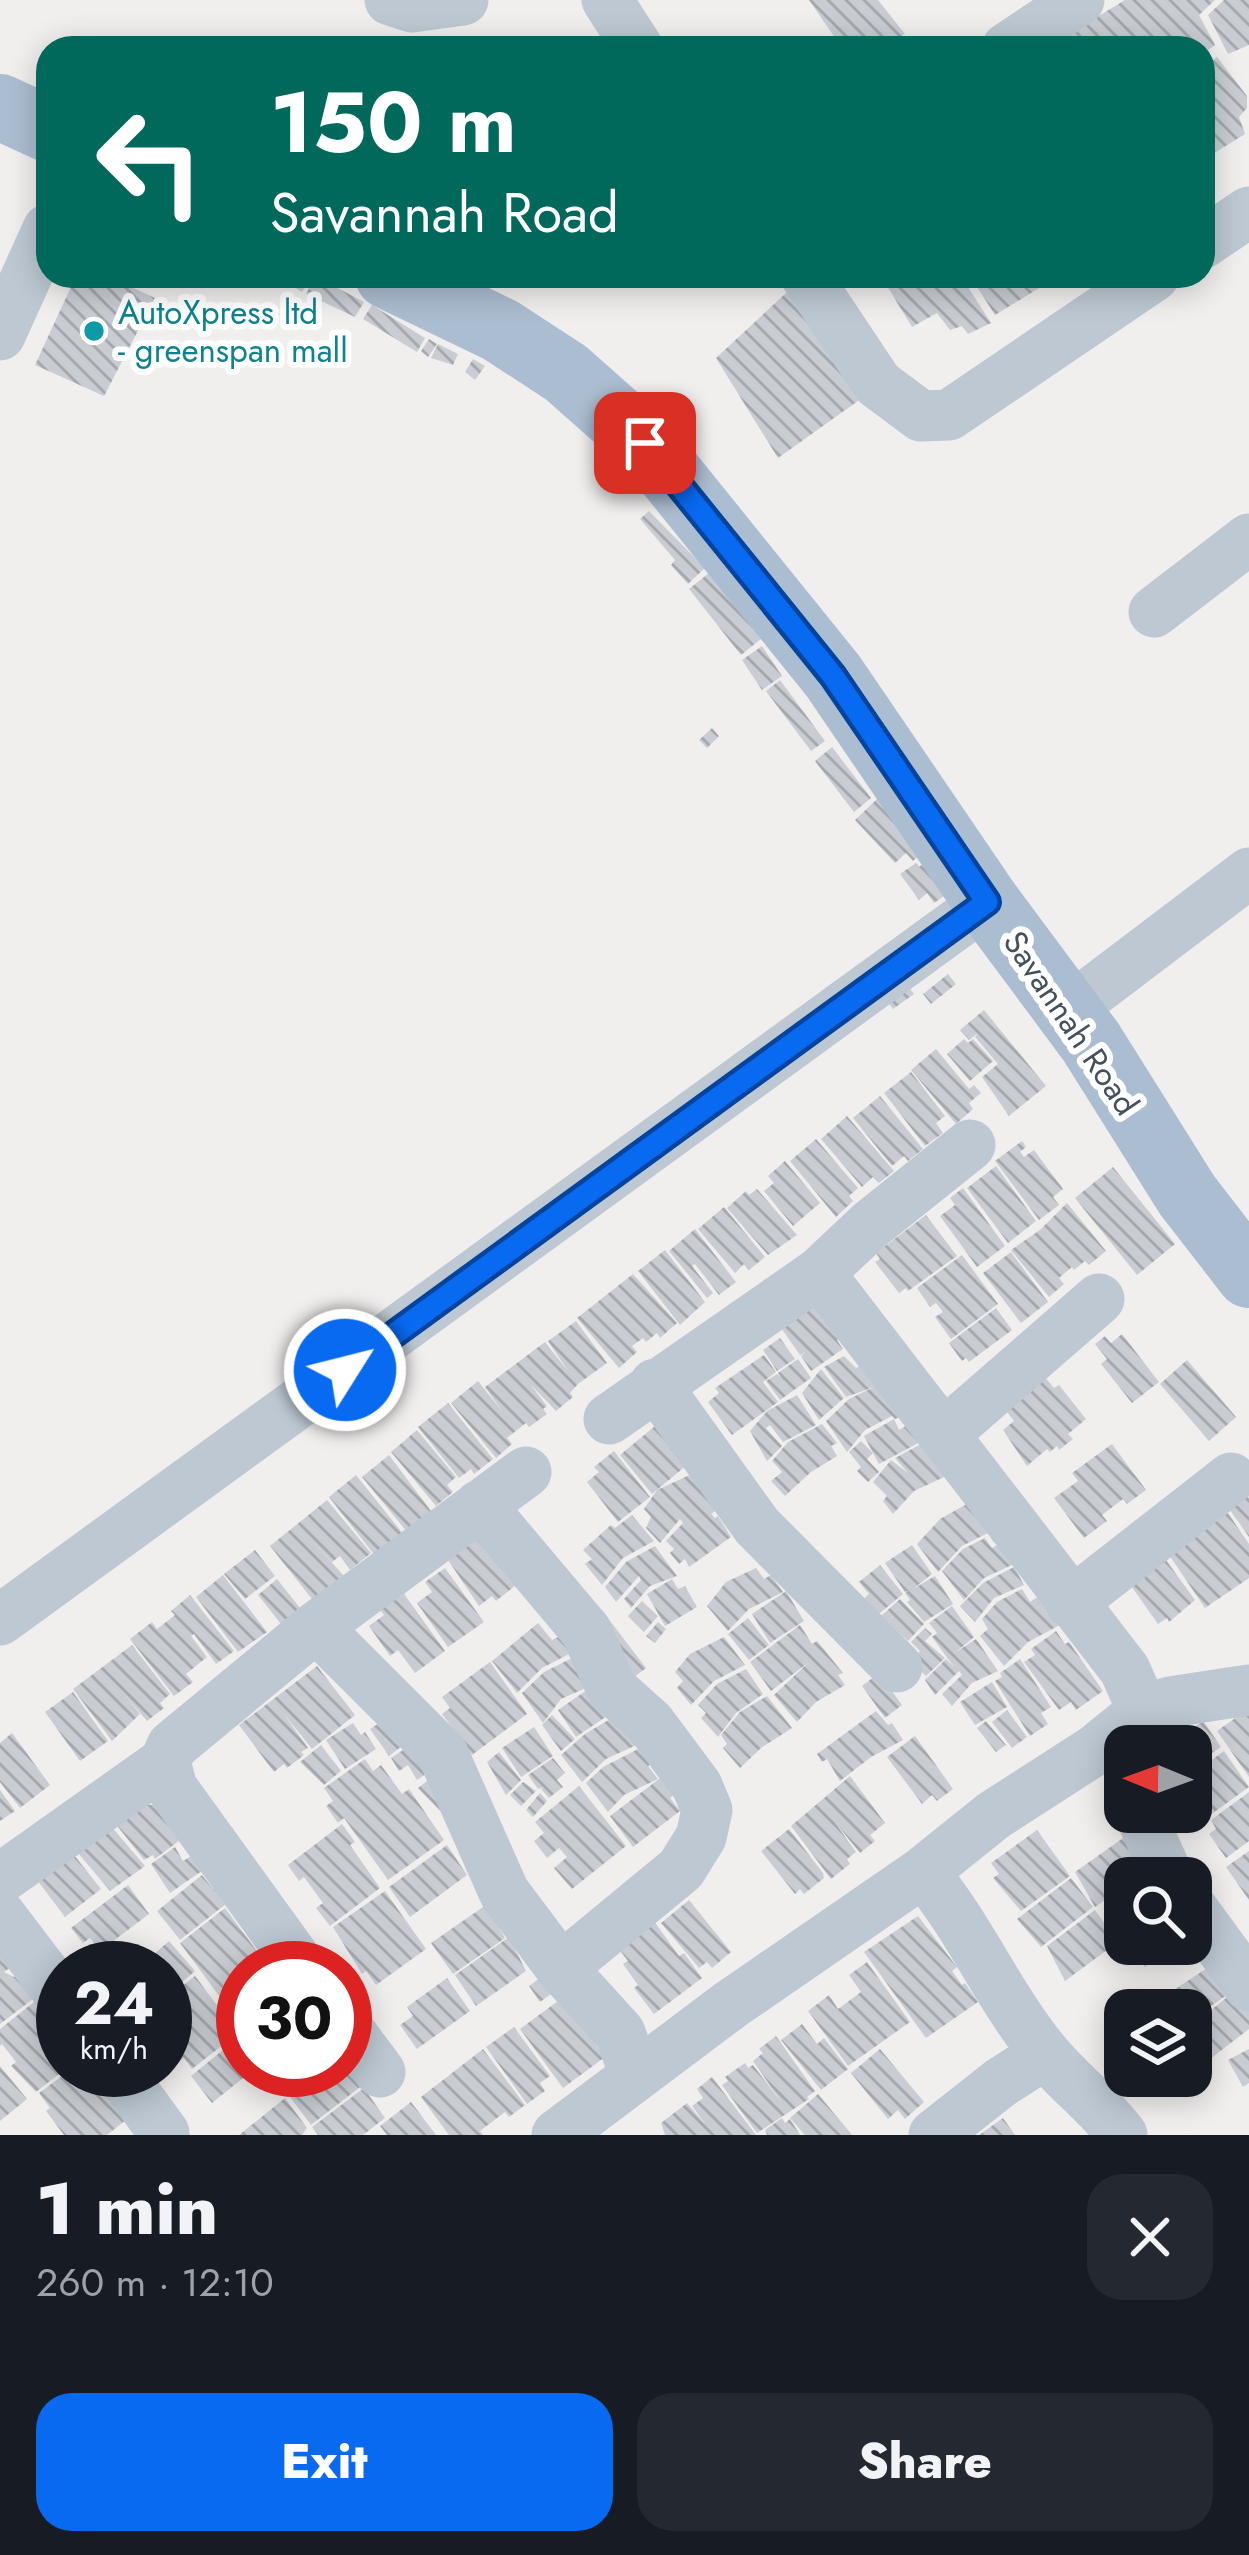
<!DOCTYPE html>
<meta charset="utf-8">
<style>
:root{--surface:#171b24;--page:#242831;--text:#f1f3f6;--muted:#9ea1a6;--accent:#0869f1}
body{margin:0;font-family:Jost,sans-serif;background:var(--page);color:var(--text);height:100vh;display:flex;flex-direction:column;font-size:45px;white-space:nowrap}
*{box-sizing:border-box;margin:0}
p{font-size:39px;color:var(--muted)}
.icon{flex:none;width:66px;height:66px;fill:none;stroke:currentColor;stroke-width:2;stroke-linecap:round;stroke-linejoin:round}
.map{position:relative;height:2135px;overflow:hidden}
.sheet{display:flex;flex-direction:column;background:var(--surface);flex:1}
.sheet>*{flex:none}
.hud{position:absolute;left:36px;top:36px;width:1179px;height:252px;border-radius:36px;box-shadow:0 6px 30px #0003;background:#00695c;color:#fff;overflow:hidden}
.needle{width:78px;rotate:271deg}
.buttons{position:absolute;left:1104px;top:1725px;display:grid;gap:24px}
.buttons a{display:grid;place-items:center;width:108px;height:108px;border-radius:24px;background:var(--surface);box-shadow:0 6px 30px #0003;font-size:60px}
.speed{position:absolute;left:36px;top:1941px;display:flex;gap:24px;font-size:60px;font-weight:700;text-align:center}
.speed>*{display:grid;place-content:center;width:156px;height:156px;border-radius:50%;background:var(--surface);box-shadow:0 6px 30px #0003;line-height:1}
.speed small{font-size:30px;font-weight:400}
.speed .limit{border:18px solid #d22;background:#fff;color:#111}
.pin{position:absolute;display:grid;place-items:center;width:102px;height:102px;color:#fff;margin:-51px;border-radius:24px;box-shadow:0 6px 18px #0006}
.me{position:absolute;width:132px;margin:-66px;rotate:54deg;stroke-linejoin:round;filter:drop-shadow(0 0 9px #0008)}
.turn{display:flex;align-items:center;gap:42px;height:252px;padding:0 36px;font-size:54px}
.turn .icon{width:156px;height:156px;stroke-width:2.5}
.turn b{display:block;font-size:84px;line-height:102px}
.round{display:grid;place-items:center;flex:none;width:126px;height:126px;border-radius:36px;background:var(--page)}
.overview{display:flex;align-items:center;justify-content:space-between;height:204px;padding:0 36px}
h1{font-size:72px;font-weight:800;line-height:90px}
.button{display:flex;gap:24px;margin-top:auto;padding:24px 36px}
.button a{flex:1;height:138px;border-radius:36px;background:var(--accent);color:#fff;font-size:48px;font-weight:800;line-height:138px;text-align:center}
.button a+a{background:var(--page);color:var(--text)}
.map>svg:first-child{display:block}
</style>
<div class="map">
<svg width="1249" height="2135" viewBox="0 0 1249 2135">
<defs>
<pattern id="building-back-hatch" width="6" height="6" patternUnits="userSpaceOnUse" patternTransform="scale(3)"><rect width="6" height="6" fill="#c9cdd3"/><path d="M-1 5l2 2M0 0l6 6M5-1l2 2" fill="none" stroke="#a5a9ae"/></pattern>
</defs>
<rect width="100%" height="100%" fill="#f1eeee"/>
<path fill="url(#building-back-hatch)" d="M809,0h69l27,34 -26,14h-37z
M1125,0h90l-16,15 16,30 -12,9v-6h-157z
M1224,0h25v45l-21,9 -20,-39z
M1217,57l30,39v12l-8,9 6,17 -42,26v-91z
M76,276h32l47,22 -51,98 -69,-31z
M298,276h14l-10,16 -10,-6z
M315,276l49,26 -9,15 -49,-23z
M881,276h80l30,47 -23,11 -6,-8 -12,4 -13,-17 -25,14z
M970,276h81l3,3 -59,36z
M800,280l72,111 -94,67 -62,-100z
M372,305l53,33 -8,14 -54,-33z
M429,339l8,5 -9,13 -7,-6z
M438,344l20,10 -5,11 -22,-7z
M473,359l12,7 -10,14 -10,-8z
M649,511l56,57 -17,16 -17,-19 4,-5 -35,-41z
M709,573l52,66 -20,16 -52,-66z
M762,646l20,30 -20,14 -20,-30z
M780,680l45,61 -14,10 -45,-60z
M712,728l7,8 -12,12 -8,-8z
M832,747l39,51 -17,14 -39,-51z
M878,798l48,51 -13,12 -7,-8 -11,10 -40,-43z
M925,862l23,31 -14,10 -7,-10 -8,7 -19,-26 16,-11 3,4z
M948,974l8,10 -25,20 -8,-10z
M903,980l11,14 -21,15 -10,-13z
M984,1010l62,76 -37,30 -27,-39 16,-13 -23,-27 3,-4 -9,7 -9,-10z
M964,1039l4,4 5,-4 20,22 -23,20 -23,-27z
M936,1049l33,40 5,-4 7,8 -12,10 4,6 -17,15 -45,-54z
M911,1072l34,44 -9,7 7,10 -18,13 -41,-53z
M880,1096l43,53 -15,12 -4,-5 -12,10 -39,-48z
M847,1116l47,55 -15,12 -6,-6 -11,10 -41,-48z
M816,1139l42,49 -9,8 4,5 -17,16 -46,-56z
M1022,1141l4,6 -6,5 4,5 10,-7 29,39 -10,8 6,8 -20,15 -44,-59z
M785,1161l35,42 -27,23 -29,-35 10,-8 -6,-7z
M996,1166l40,55 -28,22 -41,-55z
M1113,1167l62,77 -38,31 -62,-77z
M963,1188l42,58 -28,21 -37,-51 15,-11 -5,-7z
M757,1189l40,46 -29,20 -41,-47 19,-17 3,4z
M1067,1203l39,48 -17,14 -4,-4 -11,9 -2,-3 -13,11 5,6 -15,13 -38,-47 29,-20z
M724,1207l41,50 -16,13 -5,-6 -9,9 -37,-44z
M926,1215l31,41 -49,35 -2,-3 -7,5 -24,-31 5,-3 -4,-6z
M695,1229l41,53 -17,13 -24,-31 -3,2 21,27 -6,5 -38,-47z
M665,1250l40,52 -25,23 -42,-54z
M1011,1252l37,50 -27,21 -38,-50z
M962,1255l36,49 -47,35 -16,-22 8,-5 -7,-9 -6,4 -13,-19z
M633,1274l44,49 -17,15 -3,-5 -11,9 -3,-4 -11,8 5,6 -18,16 -42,-50z
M840,1306l15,21 -18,13 6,9 -32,22 -10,-15 4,-4 -5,3 -23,-33 24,-15z
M996,1308l16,22 -43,32 -3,-4 -4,3 -13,-18z
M576,1321l31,42 -29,21 -8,9 3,4 -17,14 -26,-27 17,22 -4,3 4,5 -18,13 -3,-4 -9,7 -10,8 5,6 -16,14 -45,-55 27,-22 24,30 -17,-24 60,-45 23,29 -20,-30z
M1122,1334l37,48 -27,21 -31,-39 6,-5 -12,-15 10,-8 6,7z
M780,1338l15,21 -18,12 -14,-21z
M764,1355l12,17 -13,10 15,20 -46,33 -24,-33 11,-9 -4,-5z
M844,1356l12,12 9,-5 40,52 -10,4 -3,-3 -27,14 -18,22 -21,-31 23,-22 25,-12 -28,10 -22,-30z
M798,1359l13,19 -31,22 -14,-19 11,-7 4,3 -3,-4z
M1187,1360l49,57 -27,24 -49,-57z
M821,1369l23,29 -25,22 -17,-27z
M1044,1376l10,12 5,-3 27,34 -18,15 5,5 -14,11 -2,-4 -7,6 -3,-3 -20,17 -24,-36 11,-9 -10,-13z
M797,1395l19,30 -33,17 -13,-17 -4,3 16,18 -15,15 -17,-30 17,-20z
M448,1403l45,56 -19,15 -3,-5 -12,9 -41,-51z
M894,1419l5,11 15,-9 10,19 -45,24 -15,-28z
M661,1421l32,39 -41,34 -32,-39z
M822,1424l15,19 -6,3 6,10 -26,16 -26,24 -14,-15 11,-9 -10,-11 16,-19z
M417,1430l39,47 -9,8 6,7 -17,14 -45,-54z
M861,1441l12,12 -6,6 12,13 -11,10 -11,-11 4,-4 -12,-15z
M925,1442l19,35 -30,14 -21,23 -10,-13 4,-5 -14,-14 18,-22 17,13 -13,-15z
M1112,1444l34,46 -19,14 -4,-5 -21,16 5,6 -23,17 -30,-40 24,-17 -6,-8z
M614,1451l36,46 -32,25 -31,-40 12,-10 -5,-5z
M389,1455l42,56 -23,22 -46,-56z
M694,1473l28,33 -11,8 4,4 3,-2 13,21 -42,30 -4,-8 -6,5 -9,-11 4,-4 -8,-8 17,-18 -3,-4 -20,24 -14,-15 5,-11 -7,-8 13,-19z
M356,1475l48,60 -28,22 -47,-60z
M1243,1490l6,8v39l-24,-34z
M327,1500l44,53 -21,17 -10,-14 -8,6 -27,-30 46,52 -31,25 -50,-63z
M972,1501l32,35 -10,7 -6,-10 -26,13 -24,26 -21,-28 23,-25z
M1228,1513l21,31v34l-44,30 -40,-59z
M632,1515l22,26 -31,17 -21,27 -17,-21 7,-5 -9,-9 28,-25 4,3z
M479,1536l37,49 -20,16 -4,-5 -13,10 -31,-46z
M985,1538l7,10 11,-6 13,21 -32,15 -20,22 -22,-29 21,-22z
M912,1545l20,29 -19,15 22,-13 18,28 -29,18 -17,-20 3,-2 -5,-7 4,-3 -4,2 -20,-29z
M655,1546l22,30 -27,10 -19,22 -7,-9 17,-19 -2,-4 -23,26 -11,-15 21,-25z
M255,1550l20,26 -30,23 -21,-25z
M1166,1560l29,40 -26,22 -2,-4 -9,6 -29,-41z
M880,1565l23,29 -29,24 -13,-17 8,-7 -10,-12z
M1014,1567l10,18 -30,13 -19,24 -15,-16 23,-23z
M445,1568l39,54 -36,25 -31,-44 15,-11 -7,-10z
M756,1568l8,11 7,-4 12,17 -34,17 -21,22 -21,-25 19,-24z
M223,1575l44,57 -29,20 -42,-55z
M277,1579l23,29 -19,16 -23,-29z
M672,1579l6,10 7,-3 12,21 -32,19 -18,-32z
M1022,1589l8,13 12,-8 18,31 -32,17 -24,24 -24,-30 8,-7 -6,-10 15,-17z
M402,1591l43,60 -30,22 -17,-23 -8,6 -21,-30 15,-11 -5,-7z
M786,1591l18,30 -34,22 -18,-29z
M190,1595l44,56 -18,13 -22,-30 -3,2 16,21 -21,17 7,8 -19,14 -44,-57 22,-17 5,7 18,-14 -4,-4z
M900,1599l24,25 -16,17 -27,-25z
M642,1601l16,15 -14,16 -16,-16z
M952,1606l22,31 -18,15 20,-13 22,32 -26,12 -20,23 -10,-12 20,-19 -3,-4 -24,24 -10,-15 21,-21 8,8 -22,-30 5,-4 -8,-10z
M601,1609l45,59 -18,14z
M748,1618l21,27 -20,15 -21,-26z
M658,1622l8,7 -11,14 -9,-7z
M538,1623l14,17 14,-7 7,19 -31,16 -25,25 -25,-32z
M800,1625l12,19 5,-3 26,32 -5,2 7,10 -29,17 -19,20 -23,-27 35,-33 -38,29 -21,-29z
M925,1628l7,6 -7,7 20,17 -19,18 -16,-15 10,-10 -9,-9z
M1056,1631l9,13 4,-2 34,49 -27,19 -5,-8 -12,8 -35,-48 11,-7 -4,-6z
M724,1637l21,28 -31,16 -23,24 -14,-17 6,-7 -8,-9 15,-18z
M132,1645l38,49 -10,9 4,5 -17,13 -22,-26 15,19 -28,27 -39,-52z
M570,1659l25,25 -34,15 -18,24 -21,-30 22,-21z
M1020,1659l31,48 -10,6 7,11 -18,12 -35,-55 7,-4 -2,-4z
M490,1662l37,52 -55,41 -30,-41 8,-6 -8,-11z
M317,1666l38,49 -43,34 -28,-35 24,34 -7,4 3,3 -17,13 -3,-4 -10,8 -35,-47z
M746,1669l17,25 -27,19 -18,24 -17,-19 5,-5 -8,-8 19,-21z
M879,1673l23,32 -17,13 -23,-32z
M992,1682l15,25 -32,18 -15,-23z
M594,1685l19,27 -37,25 -18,-27z
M73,1692l35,49 -28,20 -35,-49z
M767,1696l25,32 -31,20 -21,20 -17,-20 4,-4 -6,-9 19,-23z
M1249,1708v69l-32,-46z
M1007,1710l20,27 -15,11 -20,-26z
M876,1711l12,14 4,-2 11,17 -32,17 -31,24 -13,-22 -5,3 -5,-8z
M620,1713l21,30 -35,16 -24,23 -21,-27 24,-21z
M552,1715l23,24 -14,12 -19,-26z
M388,1717l18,26 -17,13 -19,-27z
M986,1721l20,24 -10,7 -19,-24z
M1203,1721l18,26 -30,20v-21h-24z
M353,1723l8,12 4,-3 11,17 -31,20 -19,-29z
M534,1727l19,29 -32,21 -19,-29z
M12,1733l38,52 -30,23 -20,-26v-39z
M915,1736l38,53 -16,12 -5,-6 -10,9 -35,-47z
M321,1745l20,26 -17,14 -24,-23z
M409,1746l17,28 -9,6 -9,-15 -9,6 -8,-13z
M642,1747l11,16 -5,3 10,13 -34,16 -16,17 -22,-29 17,-16z
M1224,1751l25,36 -47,34 -7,-9 -4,2v-32l3,-2 -3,-5z
M499,1752l22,28 -15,15 -19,-33z
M553,1758l12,15 -8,7 6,7 -14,11 -8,-9 3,-2 -6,2 -10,-14z
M365,1759l8,12 8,-6 21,29 7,-5 35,51 -56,40 -44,-62 -6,5 -12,-17 7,-5 -9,-13z
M663,1776l13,17 -6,5 10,13 -47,36 -23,-31z
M850,1776l35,47 -15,12 5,6 -15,12 -26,-32 22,31 -9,7 3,5 -19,15 -40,-53z
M431,1778l11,35 -24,-25z
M523,1782l13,9 -15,15 -11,-11z
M579,1786l47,60 -54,43 -18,-21 13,-11 -8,-9 -12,10 -13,-17 10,-8 -9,-11z
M0,1790l15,21 -15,10z
M1249,1792v49l-23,17 -17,-24 7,-5 -5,-9z
M540,1793l7,8 -14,16 -7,-7z
M159,1804l29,30 -33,25 -2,-4 -9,5 -40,-51z
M99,1812l46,54 -35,25 -43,-51z
M342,1824l13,18 -5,3 30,43 -50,38 -14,-18 7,-5 -19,-26 -5,4 -11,-16z
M789,1829l34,44 1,5 -20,16 -4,-5 -5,5 -34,-43z
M1037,1830l33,46 -49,35 -28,-33 6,-4 -8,-11z
M1126,1836l21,34 -11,8h-11v8l-30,21 -20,-35z
M63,1841l38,48 -36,28 -37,-49z
M447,1845l20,30 -57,42 -21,-30z
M175,1847l8,14 16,-10 10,15 -39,27 -19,-29z
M1249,1851v49l-23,-33z
M202,1875l11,14 10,-7 12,15 -55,43 -23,-29z
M1071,1878l22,29 -52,40 -24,-28z
M128,1885l21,29 -49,37 -10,-13 -7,5 -12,-15z
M385,1891l41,58 -50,36 -10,-14 -4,3 -29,-47z
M689,1900l42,52 -19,16 -5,-6 -8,6 -38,-45z
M486,1905l19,33 -52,36 -22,-31z
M225,1908l43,58 -25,2v16l-21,16 -42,-57z
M1095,1910l23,32 -53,39 -18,-35z
M918,1916l39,51 -5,4 10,14 3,-2 13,19 -52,36 -62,-86z
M654,1921l25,35 5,-3 18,25 -48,36 -20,-26 4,-3 -15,-21 5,-3 -10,-13z
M0,1932l19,29 -15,11 10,5 14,-5 14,20 -42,32z
M509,1937l17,34 -50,35 -21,-31z
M169,1941l26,30 -30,26v-29h-27z
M1128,1944h47l-30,23z
M1219,1960l18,28 -46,32v-10h-21l-8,-12z
M867,1962l43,60 -62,44 -40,-55 21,-16 9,14 23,-17 -12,-17z
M544,1975l11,16 -15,11 -11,-16z
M195,1976l43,57 -46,36 -8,-11 -9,7 -10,-12 4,-12 -4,-6v-36z
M447,1978l23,33 -53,38 -17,-24 13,-9 -6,-9z
M243,1989v32l-8,6 -13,-19z
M1236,1990l13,17v22l-39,30 -19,-24v-9z
M44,1994l6,25 7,9 6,-4v47l-27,21 -25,-26 5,-4 -14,-18 -2,2v-17z
M562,1998l43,59 -42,31 -43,-59z
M802,2024l15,20 7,-6 24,31 -27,21 -40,-50z
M514,2027l36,49 -10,7 5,8 -18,13 -41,-57z
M776,2036l39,55 -8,6 2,2 -52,34 -35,-48 6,-4 -3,-4 20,-14 3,5 5,-3 29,38 -29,-42 10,-8 -4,-4z
M239,2037l4,5v28h10l-41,33 -21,-27z
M483,2049l42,56 -16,12 -4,-5 -25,19 3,4h-34l-28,-38z
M880,2049l44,53 -19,17 -7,-9 -10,9 -37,-46z
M1249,2049v34l-6,4 -15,-27z
M0,2066l27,33 -27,22z
M351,2066l13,18 -53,41 -41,-55 73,3z
M70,2070h26l35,46 -24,19h-43l-18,-24 4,-3 -11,-15z
M712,2077l44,58h-91l-4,-12 26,-20 19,22 -14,-19 11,-8 -6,-9z
M364,2088l21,30 -22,17h-45l-6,-8z
M818,2094l34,41h-47l-15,-17z
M285,2098l22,30 -5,7h-63z
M411,2102l25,33h-49l-7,-9z
M782,2118l3,5 5,-4 10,16h-33l-2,-5z
M1003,2118l12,17h-36z"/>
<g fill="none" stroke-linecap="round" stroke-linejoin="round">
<path stroke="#bdc8d2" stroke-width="51" d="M390,0l22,7 51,-7
M607,0l31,48
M1007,48l72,-48
M1203,243l46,-31
M806,276l72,108 43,32 28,-1 205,-139
M0,335l48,-106
M1154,612l95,-73
M1067,1011l182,-138
M819,1273l306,397 18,41
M655,1384l102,142 140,141
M609,1419l210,-146 51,-48 100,-80
M944,1434l155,-135
M480,1505l106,126 26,58 38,34 47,63 10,24 -6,27 -20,32 -120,99
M1071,1603l160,-125
M0,1620l987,-718
M316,1627l127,127 61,138 57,76 59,65 15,42
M1139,1812l30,66
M923,1872c46,54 75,124 121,180 24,30 55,52 78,83
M0,1879l165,-117
M1191,1907l58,79
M0,1915l63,83
M302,1968l-130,-180 -7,-26 7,-16 144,-119 210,-155
M345,2025l35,47
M118,2070l46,63
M557,2135l173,-130 193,-133 71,-57 101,-65 48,-39 27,-9 79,-12
M934,2135l66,-52 45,-29"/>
<path stroke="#abbdd0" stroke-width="66" d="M0,107l48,22
M388,276l112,54 66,43 79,70 188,233 154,226 104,140 96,153 62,80"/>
</g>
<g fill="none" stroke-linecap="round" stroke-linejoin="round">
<defs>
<path id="route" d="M345,1370l642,-468 -154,-226 -188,-233"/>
</defs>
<use href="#route" stroke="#05449d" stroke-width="30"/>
<use href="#route" stroke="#0869f1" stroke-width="21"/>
</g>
<circle fill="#0f9aa8" stroke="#fff" stroke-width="4.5" cx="94" cy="331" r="12"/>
<g text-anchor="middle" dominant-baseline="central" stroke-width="12" stroke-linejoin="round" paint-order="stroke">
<g font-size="33" fill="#0d838f" stroke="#fff" text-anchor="start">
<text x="118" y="312">AutoXpress ltd<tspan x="118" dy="38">- greenspan mall</tspan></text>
</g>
<g font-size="33" fill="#44515d" stroke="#fff">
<text transform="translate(1071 1023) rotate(56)">Savannah Road</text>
</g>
</g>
</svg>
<div class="buttons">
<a><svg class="needle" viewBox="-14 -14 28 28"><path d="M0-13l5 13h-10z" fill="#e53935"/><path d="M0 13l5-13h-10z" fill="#9ea1a6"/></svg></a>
<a><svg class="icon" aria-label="search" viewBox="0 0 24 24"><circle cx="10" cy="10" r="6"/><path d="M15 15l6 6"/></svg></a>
<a><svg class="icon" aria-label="layers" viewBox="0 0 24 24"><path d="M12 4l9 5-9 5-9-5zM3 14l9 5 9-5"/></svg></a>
</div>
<div class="speed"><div>24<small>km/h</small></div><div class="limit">30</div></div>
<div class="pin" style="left:645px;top:443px;background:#d93025"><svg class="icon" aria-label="arrive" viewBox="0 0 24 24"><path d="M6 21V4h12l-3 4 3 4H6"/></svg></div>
<svg class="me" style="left:345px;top:1370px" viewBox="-20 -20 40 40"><circle r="17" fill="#0869f1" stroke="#fff" stroke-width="3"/><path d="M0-11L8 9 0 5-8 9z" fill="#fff"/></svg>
<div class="hud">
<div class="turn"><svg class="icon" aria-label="left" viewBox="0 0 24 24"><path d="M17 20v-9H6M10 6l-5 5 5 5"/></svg><div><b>150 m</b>Savannah Road</div></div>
</div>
</div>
<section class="sheet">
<div class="overview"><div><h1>1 min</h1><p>260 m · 12:10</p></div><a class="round"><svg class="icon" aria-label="close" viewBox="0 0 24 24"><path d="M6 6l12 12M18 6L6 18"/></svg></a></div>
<div class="button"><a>Exit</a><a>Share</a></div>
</section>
